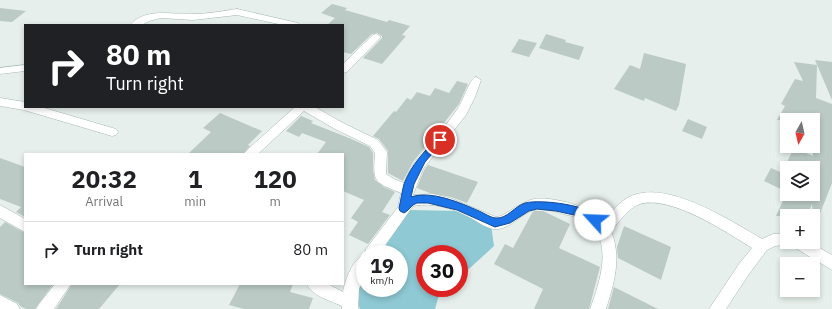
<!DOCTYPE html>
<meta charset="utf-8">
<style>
:root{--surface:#fff;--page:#f2f2f2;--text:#202124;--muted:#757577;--line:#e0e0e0}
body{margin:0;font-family:"IBM Plex Sans",sans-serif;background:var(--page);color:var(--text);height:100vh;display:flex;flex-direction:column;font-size:15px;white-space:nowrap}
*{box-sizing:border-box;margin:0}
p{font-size:13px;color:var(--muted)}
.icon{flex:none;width:22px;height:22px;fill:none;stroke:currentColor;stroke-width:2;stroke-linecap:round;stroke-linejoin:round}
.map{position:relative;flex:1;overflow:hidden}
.side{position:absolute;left:24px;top:153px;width:320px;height:132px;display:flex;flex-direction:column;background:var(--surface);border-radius:0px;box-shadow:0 2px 6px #0003}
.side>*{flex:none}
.hud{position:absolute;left:24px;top:24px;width:320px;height:84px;border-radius:0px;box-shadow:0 2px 6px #0003;background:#202124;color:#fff;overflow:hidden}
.needle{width:26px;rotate:188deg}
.tools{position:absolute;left:780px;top:113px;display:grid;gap:8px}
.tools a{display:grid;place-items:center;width:40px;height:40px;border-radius:0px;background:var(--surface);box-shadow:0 2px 6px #0003;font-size:20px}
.speed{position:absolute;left:356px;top:245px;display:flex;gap:8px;font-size:20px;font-weight:700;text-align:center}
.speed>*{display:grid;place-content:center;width:52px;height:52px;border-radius:50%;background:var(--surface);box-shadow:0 2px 6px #0003;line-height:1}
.speed small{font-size:10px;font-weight:400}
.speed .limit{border:6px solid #d22;background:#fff;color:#111}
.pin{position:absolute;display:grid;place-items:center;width:34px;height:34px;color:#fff;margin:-17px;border:2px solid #fff;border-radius:50%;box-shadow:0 1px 4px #0007}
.me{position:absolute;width:44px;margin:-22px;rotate:295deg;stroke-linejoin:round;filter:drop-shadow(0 0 3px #0008)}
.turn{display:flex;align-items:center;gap:14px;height:84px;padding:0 16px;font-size:18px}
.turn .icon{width:52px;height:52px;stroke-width:2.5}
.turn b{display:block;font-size:28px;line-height:34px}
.eta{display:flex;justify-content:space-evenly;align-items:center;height:68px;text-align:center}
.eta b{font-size:24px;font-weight:800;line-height:28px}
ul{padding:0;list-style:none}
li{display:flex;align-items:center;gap:12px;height:56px;padding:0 16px;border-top:1px solid var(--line)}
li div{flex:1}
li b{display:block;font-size:15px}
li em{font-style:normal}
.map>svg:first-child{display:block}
</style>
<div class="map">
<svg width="832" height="309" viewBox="0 0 832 309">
<rect width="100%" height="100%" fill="#e6efeb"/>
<path fill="#8ec9d4" d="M409,210l49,1 33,14 3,21 -35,32v-24h-34v34h24l-11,10 -3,11h-75l-8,-24 13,-17v20h34v-34h-24z"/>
<path fill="#bbcac4" d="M332,4l15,4 -2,2 42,12 2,-2 21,6 -8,9 4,1 -24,28 -19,-6 19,-20v-2l-5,-3 -5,1 -21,20 -8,-2v-27h-16l8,-7 -14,-5z
M0,8l26,3 -14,11 -12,-1z
M546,34l20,6 -1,2 19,5 -5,13 -40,-12z
M519,39l18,4 -8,14 -18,-5z
M644,53l42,11 -7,41 -3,6 -31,-13 -1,3 -30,-12 16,-24 10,4z
M815,60l17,2v38z
M794,62l23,3 -1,33 16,6v79l-18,46 -2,-25 -5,12h-31l10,-22h27v-26h-29l10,-20 19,8v-36h-36l8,-14 -4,-2 14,-25 8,2z
M457,81l11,3 -9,20 -46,58 -10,19 -15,-8v-22l-9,-12 -6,-3 21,-25 2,1 11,-14 4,2 6,-8 13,4 5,-8 14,5z
M220,113l42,18 -14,14 2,1 -7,8h-55l23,-22 -8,-4z
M301,116l12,5 -2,2 38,15 20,9 4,6v17l2,10 9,7 11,5 -13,20 8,3 -22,29 -19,-9 9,-13 -7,-4 13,-18 -21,-9v-37h-26l9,-12 -24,-9 -3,4 -13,-6z
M688,119l19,8 -5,12 -20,-8z
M0,158l25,9v50l-9,-5 5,-5 -21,-8z
M428,165l50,17 -11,21 -16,-6 -21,-4 -13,-5 7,-18z
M771,168l16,7v17l-23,-11z
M534,211h9l27,13 -11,24 41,19 -11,42h-55l9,-20 -49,-25 11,-20 8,4 19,-35z
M5,222l20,11v51h28l-18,25h-9l-6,-3 -2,-3 -18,-9v-67z
M624,226l47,21 -10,33 -43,-22 -1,-11z
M72,284h48l-21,25h-43z
M240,284h53l-3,8 23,6 -4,11h-65l-15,-4z
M614,287l44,22h-50z"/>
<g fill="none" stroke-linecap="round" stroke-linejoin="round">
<defs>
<path id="minor" d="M237,9l61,14 2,2h-17l-46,-10 -44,5 -32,-2 -12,3 -7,4h-12c16,-18 43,-10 63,-11 15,0 30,-3 44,-5z
M376,34l5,3 -2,2 -32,33 -4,1v-9l30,-29z
M25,65v6l-25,3v-6z
M476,77l5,3 -6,17 -9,18 -43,54 -10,26 20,-1 17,4 46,19 5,-1c11,-6 21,-14 33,-17 18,-3 57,8 70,21 9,-10 19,-23 33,-26 37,-10 94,27 125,45l11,-5 14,-1v9h22l23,13v15l-40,-24 -1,-2 -16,2 -8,4 -18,24 -23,35h-17l30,-45 13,-16c-26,-16 -81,-53 -112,-44 -12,4 -21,18 -29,27 11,26 3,53 -5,78h-16c10,-27 25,-70 -6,-89 -5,-3 -11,-4 -17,-5 -10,-3 -22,-7 -33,-5 -14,4 -25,21 -41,19 -9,-2 -16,-8 -24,-12 -17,-9 -37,-15 -56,-11l-34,48h-14v19l-6,16 -1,20h-16v-3c-11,-5 -30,-10 -35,-22h21l15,8c2,-12 10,-33 21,-37l2,-6 32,-42 3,-14c-28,-11 -28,-11 -26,-40l-5,-7 -35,-17 -31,-18 -46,43h-14l2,-3 49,-44h20l28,16 35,17 9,12 -1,22 8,5 10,4c11,-30 37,-48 54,-75 5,-7 12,-30 18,-31z
M0,98l25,4v5h16l75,22 2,3 -2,3 -4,1 -88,-26 -24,-4z
M0,205l25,14v13l-25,-14z
M55,284h16l-17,25h-18l3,-5z
M0,295l17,9 3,5h-20z"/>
</defs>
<use href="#minor" stroke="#a8b8b2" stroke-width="1"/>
<use href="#minor" fill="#fff" fill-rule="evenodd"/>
</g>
<path fill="#1a73e8" stroke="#114b97" d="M440,137l4,3 -19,22 -11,22 -3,13c20,-7 50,6 68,14 5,2 12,7 17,7 11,1 19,-12 29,-15 16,-4 68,2 75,17l-1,3 -4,1 -11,-6 -10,-3 -18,-4 -19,-2 -8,2 -19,12 -15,4 -38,-17 -29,-7h-11l-4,2 -6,6 -3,2 -4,-2 -1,-3c2,-8 3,-17 5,-24 7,-19 20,-32 33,-46z"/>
</svg>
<div class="tools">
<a><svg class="needle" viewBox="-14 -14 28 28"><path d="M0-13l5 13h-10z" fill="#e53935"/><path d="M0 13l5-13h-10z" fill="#757577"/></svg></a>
<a><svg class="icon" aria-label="layers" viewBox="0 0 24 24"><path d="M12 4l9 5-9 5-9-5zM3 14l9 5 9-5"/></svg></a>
<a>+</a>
<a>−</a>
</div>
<div class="speed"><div>19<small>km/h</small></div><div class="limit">30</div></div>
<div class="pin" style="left:440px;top:140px;background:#d93025"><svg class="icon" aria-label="arrive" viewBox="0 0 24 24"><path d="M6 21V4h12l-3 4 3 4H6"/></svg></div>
<svg class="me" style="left:595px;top:220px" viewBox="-20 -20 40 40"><circle r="19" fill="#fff"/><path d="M0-13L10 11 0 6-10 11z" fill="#1a73e8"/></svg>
<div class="hud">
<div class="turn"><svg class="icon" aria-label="right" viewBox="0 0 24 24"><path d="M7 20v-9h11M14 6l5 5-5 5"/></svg><div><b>80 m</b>Turn right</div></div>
</div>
<section class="side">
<div class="eta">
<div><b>20:32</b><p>Arrival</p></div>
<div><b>1</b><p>min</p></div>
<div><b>120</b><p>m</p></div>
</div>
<ul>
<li><svg class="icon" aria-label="right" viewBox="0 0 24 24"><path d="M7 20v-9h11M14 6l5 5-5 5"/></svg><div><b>Turn right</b></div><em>80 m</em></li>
</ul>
</section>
</div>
